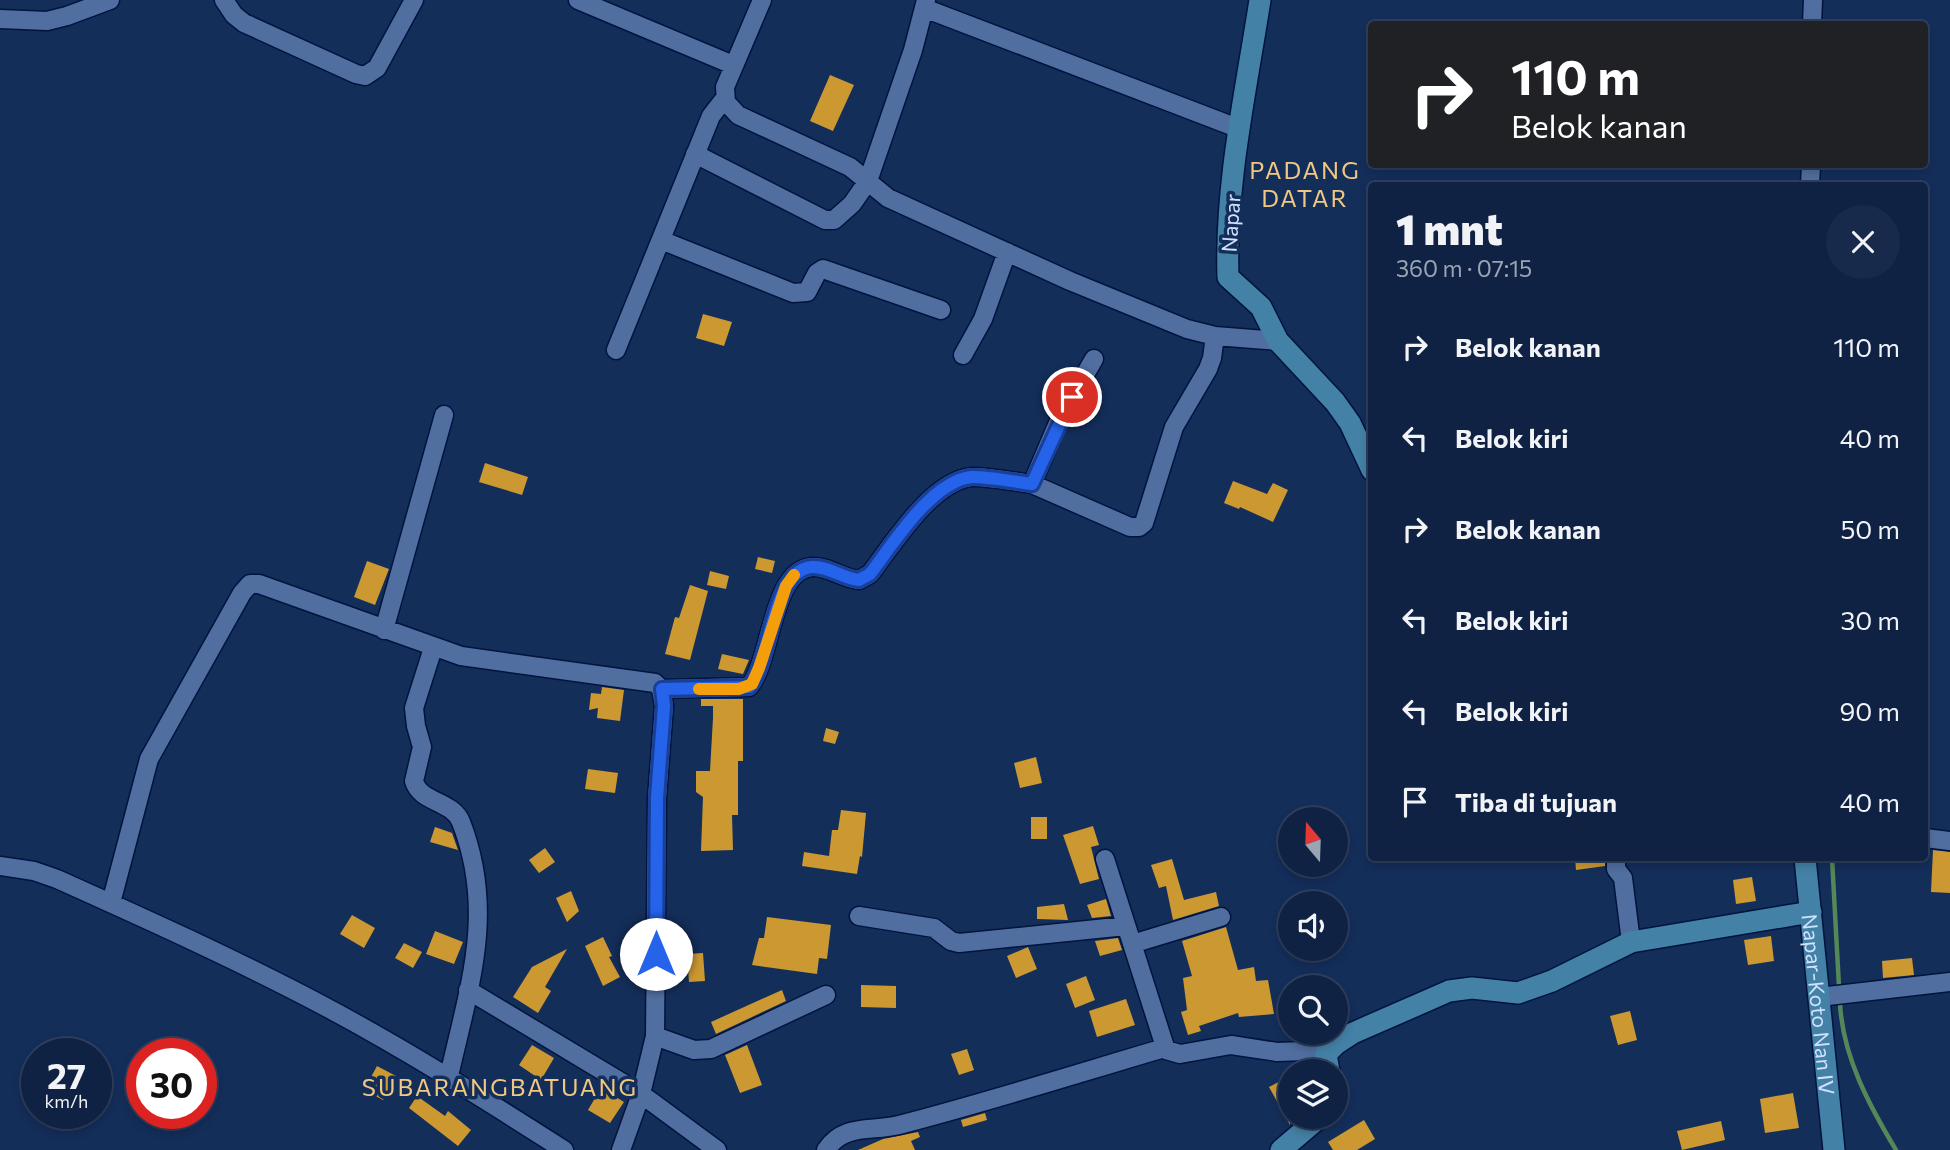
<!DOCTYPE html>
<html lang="id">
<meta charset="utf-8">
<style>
:root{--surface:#0f2244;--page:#182a4b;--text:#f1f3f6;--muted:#9ba4b2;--line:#2f3f5d}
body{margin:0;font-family:Commissioner,sans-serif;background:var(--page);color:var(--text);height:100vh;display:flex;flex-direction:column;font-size:26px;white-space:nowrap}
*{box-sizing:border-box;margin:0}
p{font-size:23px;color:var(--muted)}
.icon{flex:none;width:38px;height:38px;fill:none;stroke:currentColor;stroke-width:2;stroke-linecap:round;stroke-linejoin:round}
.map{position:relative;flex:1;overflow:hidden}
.sheet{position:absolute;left:1368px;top:182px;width:560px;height:679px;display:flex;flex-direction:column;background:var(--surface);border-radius:7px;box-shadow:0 4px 10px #0003,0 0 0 2px var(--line)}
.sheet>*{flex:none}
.guide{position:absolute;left:1368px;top:21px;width:560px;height:147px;border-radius:7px;box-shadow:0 4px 10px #0003,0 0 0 2px var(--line);background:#202124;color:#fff;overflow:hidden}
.needle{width:46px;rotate:341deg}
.fabs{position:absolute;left:1278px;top:807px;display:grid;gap:14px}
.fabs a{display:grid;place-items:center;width:70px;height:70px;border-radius:50%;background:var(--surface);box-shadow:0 4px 10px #0003,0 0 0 2px var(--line);font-size:35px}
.speed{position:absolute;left:21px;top:1038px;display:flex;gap:14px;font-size:35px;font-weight:700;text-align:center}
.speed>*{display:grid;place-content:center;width:91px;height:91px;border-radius:50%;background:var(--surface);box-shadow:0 4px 10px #0003,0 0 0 2px var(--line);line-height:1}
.speed small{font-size:18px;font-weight:400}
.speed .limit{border:10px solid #d22;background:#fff;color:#111}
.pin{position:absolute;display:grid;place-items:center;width:60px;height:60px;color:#fff;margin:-30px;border:4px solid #fff;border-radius:50%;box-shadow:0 2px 7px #0007}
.me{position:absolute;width:77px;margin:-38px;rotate:0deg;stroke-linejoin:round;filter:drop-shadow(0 0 5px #0008)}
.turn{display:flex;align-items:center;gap:24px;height:147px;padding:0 28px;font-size:32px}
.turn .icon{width:91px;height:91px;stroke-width:2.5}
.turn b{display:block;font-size:49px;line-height:60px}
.round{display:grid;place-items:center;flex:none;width:74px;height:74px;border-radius:37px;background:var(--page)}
.headline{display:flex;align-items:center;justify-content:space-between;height:119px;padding:0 28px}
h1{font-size:42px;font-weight:800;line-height:52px}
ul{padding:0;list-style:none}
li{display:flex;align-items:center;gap:21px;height:91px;padding:0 28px}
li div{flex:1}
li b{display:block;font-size:26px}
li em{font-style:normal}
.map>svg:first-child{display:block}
</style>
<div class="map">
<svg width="1950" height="1150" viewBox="0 0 1950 1150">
<rect width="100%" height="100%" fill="#142e5a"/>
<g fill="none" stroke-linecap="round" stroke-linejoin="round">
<path stroke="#548858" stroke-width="4.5" d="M1832,858l7,129
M1840,1004c3,53 29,101 56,146"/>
</g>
<path fill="#cc9832" d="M830,75l24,10 -21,46 -23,-10z
M703,314l29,8 -8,24 -28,-8z
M485,463l43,14 -6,18 -43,-13z
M1233,481l34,13 6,-11 15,7 -15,32 -33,-15 -1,2 -15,-6z
M758,557l17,4 -3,12 -17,-4z
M367,561l22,8 -14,36 -21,-8z
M710,571l19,5 -3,13 -19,-4z
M690,585l18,6 -18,69 -25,-6 10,-37 4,1z
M722,654l27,6 -6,14 -25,-5z
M602,687l22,3 -4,31 -23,-3 1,-10 -9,2 2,-17 10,1z
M701,699h42v62h-5v54h-6l1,35 -32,1 2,-54 -7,-5v-21h14l3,-53v-12h-12z
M826,728l13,4 -4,12 -12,-3z
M1036,757l6,26 -22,5 -6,-25z
M588,769l30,4 -3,20 -30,-4z
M841,810l25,3 -4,44 -2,-1 -3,18 -55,-8 2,-14 25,4 3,-26h6z
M1031,817h16v22h-16z
M1093,826l6,19 -8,2 8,32 -19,5 -17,-49z
M435,827l17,6 6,17 -28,-8z
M545,848l10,14 -16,11 -10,-13z
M1933,850l17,2v41l-19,-1z
M1575,858h30v8l-29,4z
M1172,859l12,41 32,-8 3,14 -46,14 -7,-34 -7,2 -8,-23z
M1752,877l4,24 -20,3 -3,-24z
M571,891l8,20 -12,11 -11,-24z
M1106,899l5,17 -19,2 -5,-13z
M1064,904l4,16 -31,-1v-12z
M352,915l23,13 -11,20 -24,-14z
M767,917l64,8 -4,34 -8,-1 -2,16 -65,-9 7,-27h5z
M1226,927l12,43 16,-3 2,14 12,-1 6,34 -35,3 -1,-4 -39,13 2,5 -13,4 -7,-23 6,-2 -4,-32 9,-2 -10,-35z
M435,931l28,11 -9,22 -28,-10z
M1771,936l3,25 -26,4 -4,-25z
M603,937l9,19 -3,1 11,20 -17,9 -18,-40z
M1118,938l4,12 -22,6 -5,-15z
M404,943l18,9 -9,16 -18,-10z
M1028,947l9,22 -21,9 -9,-22z
M567,949l-22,38 6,4 -13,22 -25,-16 19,-30z
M703,953l2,28 -16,1 -2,-28z
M1912,958l2,17 -31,3 -1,-17z
M1086,976l9,24 -20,8 -9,-24z
M861,985l35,1v22l-35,-1z
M782,990l4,11 -70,33 -5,-12z
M1126,999l9,26 -38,12 -8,-26z
M1630,1011l7,29 -19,5 -8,-29z
M532,1045l22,13 -13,22 -22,-15z
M747,1045l15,40 -22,8 -15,-38z
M967,1049l7,21 -15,5 -8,-21z
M377,1066l19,10 -13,24 -19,-10z
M1290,1076v49l-21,-38z
M601,1088l23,14 -14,21 -22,-13z
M1793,1093l6,35 -34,5 -5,-34z
M417,1096l28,20 3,-5 23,19 -13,16 -49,-38z
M985,1113l2,7 -24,7 -2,-7z
M1364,1120l11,19 -18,11h-24l-5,-8z
M1721,1121l4,19 -43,10 -5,-19z
M918,1132l2,5 -9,4 4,9h-57l25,-11z"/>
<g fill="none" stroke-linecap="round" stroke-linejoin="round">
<defs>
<path id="street" d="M224,0l10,15 10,8 112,51 9,2 12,-8 37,-68
M578,0l155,65
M762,0l-37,87 1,15 12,13 112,52 38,31 182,83 117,48 28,7 63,5
M924,8l316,121
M0,19l47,2 20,-5 43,-16
M1812,24l1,-24
M695,154l130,66h9l18,-16 16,-23 45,-131 13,-50
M1810,186l1,-22
M661,240l132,53 14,-1 10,-19 6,-4 118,41
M616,350l95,-234 14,-18
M963,355l20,-36 24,-67
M1032,484l98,43h9l5,-4 30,-96 34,-58 4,-11 3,-22
M384,630l60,-215
M433,648l-19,60 2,18 6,21 -8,34c6,22 38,19 47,41 35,90 8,165 -12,254
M661,689l88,-2c23,-27 22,-117 63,-120 17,-1 31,12 47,13l11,-6c23,-30 61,-92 101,-97 15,-1 45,5 61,7l29,-68 33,-57
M1925,838l25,3
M1616,858v11l7,9 8,64
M1105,859l61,191 14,4 51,-9 46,7 28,-1 34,-9
M0,866l34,5 23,8c89,40 178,80 265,126 83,44 162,94 242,145
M111,903l38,-144 93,-166 8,-9h9l202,72 194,27 6,6 3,17 -7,92 -2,238 -14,58 -20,56
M859,916l75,12 17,13 8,2 167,-17
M1132,944l89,-27
M468,990l173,104 76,56
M1819,997l131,-15
M655,1036l39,14 17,-1 115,-54
M826,1150c18,-27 45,-18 73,-25 89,-23 177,-51 265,-77"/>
<g id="secondary">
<path d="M1260,0c-14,91 -35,184 -32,277l33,30 17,34 57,61 15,21 22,47"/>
<path id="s1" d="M1805,858l29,292"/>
<path d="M1329,1071l-3,-17 10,-10 17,-11 96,-42 23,-3 46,5 34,-12 79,-39 180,-30"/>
<path d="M1335,1089v13"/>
<path d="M1281,1150l40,-34"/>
</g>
</defs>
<use href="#street" stroke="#00143e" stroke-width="21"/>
<use href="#secondary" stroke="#00143e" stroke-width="24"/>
<use href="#street" stroke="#516ea0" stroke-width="18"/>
<use href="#secondary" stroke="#4481a6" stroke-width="21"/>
</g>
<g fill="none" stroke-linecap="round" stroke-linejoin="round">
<defs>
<path id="route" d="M656,954l1,-156 7,-92 -2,-17 87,-2c23,-27 22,-117 63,-120 17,-1 31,12 47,13l11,-6c23,-30 61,-92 101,-97 15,-1 45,5 61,7l40,-87"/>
</defs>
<use href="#route" stroke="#184099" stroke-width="18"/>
<use href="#route" stroke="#2563eb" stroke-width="12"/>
<path stroke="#f59e0b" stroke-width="12" d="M699,689h40l13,-5 7,-16 27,-82 8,-11"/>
</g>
<g text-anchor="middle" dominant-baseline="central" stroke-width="7" stroke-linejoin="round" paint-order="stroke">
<g font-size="21" fill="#d1e2ff" stroke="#142e5a">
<text transform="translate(1230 223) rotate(-86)">Napar</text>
<text stroke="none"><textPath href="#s1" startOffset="147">Napar-Koto Nan IV</textPath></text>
</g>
<g font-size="24" letter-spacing="2" fill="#f1c882" stroke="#142e5a">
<text x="1305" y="169">PADANG<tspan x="1305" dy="28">DATAR</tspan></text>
<text x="500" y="1086">SUBARANGBATUANG</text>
</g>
</g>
</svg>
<div class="fabs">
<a><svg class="needle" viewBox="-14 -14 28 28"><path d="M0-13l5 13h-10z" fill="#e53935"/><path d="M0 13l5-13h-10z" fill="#9ba4b2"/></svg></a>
<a><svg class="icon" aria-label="sound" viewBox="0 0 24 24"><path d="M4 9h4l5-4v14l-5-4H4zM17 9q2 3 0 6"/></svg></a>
<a><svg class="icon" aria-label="search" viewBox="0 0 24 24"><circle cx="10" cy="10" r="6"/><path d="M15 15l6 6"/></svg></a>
<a><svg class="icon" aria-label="layers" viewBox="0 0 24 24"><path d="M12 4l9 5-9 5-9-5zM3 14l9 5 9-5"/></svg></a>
</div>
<div class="speed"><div>27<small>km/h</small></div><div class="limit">30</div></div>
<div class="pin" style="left:1072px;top:397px;background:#d93025"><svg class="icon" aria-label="arrive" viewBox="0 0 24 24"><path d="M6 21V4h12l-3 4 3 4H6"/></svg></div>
<svg class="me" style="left:656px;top:954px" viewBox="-20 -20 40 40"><circle r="19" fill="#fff"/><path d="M0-13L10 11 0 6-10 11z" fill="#2563eb"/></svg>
<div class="guide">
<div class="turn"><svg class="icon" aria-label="right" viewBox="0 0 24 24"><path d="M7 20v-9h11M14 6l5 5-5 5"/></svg><div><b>110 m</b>Belok kanan</div></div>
</div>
<section class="sheet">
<div class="headline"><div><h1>1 mnt</h1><p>360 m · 07:15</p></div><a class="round"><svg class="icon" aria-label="close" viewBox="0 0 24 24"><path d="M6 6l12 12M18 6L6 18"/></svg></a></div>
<ul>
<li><svg class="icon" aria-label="right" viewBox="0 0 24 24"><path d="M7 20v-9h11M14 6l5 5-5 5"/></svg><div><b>Belok kanan</b></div><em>110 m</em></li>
<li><svg class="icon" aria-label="left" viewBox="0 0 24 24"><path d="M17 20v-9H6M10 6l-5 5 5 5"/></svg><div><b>Belok kiri</b></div><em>40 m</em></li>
<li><svg class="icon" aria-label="right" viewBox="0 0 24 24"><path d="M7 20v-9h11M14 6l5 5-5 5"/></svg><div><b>Belok kanan</b></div><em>50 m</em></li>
<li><svg class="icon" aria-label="left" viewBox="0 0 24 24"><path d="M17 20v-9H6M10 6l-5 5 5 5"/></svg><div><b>Belok kiri</b></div><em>30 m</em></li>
<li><svg class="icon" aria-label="left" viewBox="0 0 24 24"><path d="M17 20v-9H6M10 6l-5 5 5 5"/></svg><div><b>Belok kiri</b></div><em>90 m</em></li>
<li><svg class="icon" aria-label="arrive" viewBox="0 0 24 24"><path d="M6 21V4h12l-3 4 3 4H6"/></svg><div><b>Tiba di tujuan</b></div><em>40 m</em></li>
</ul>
</section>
</div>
